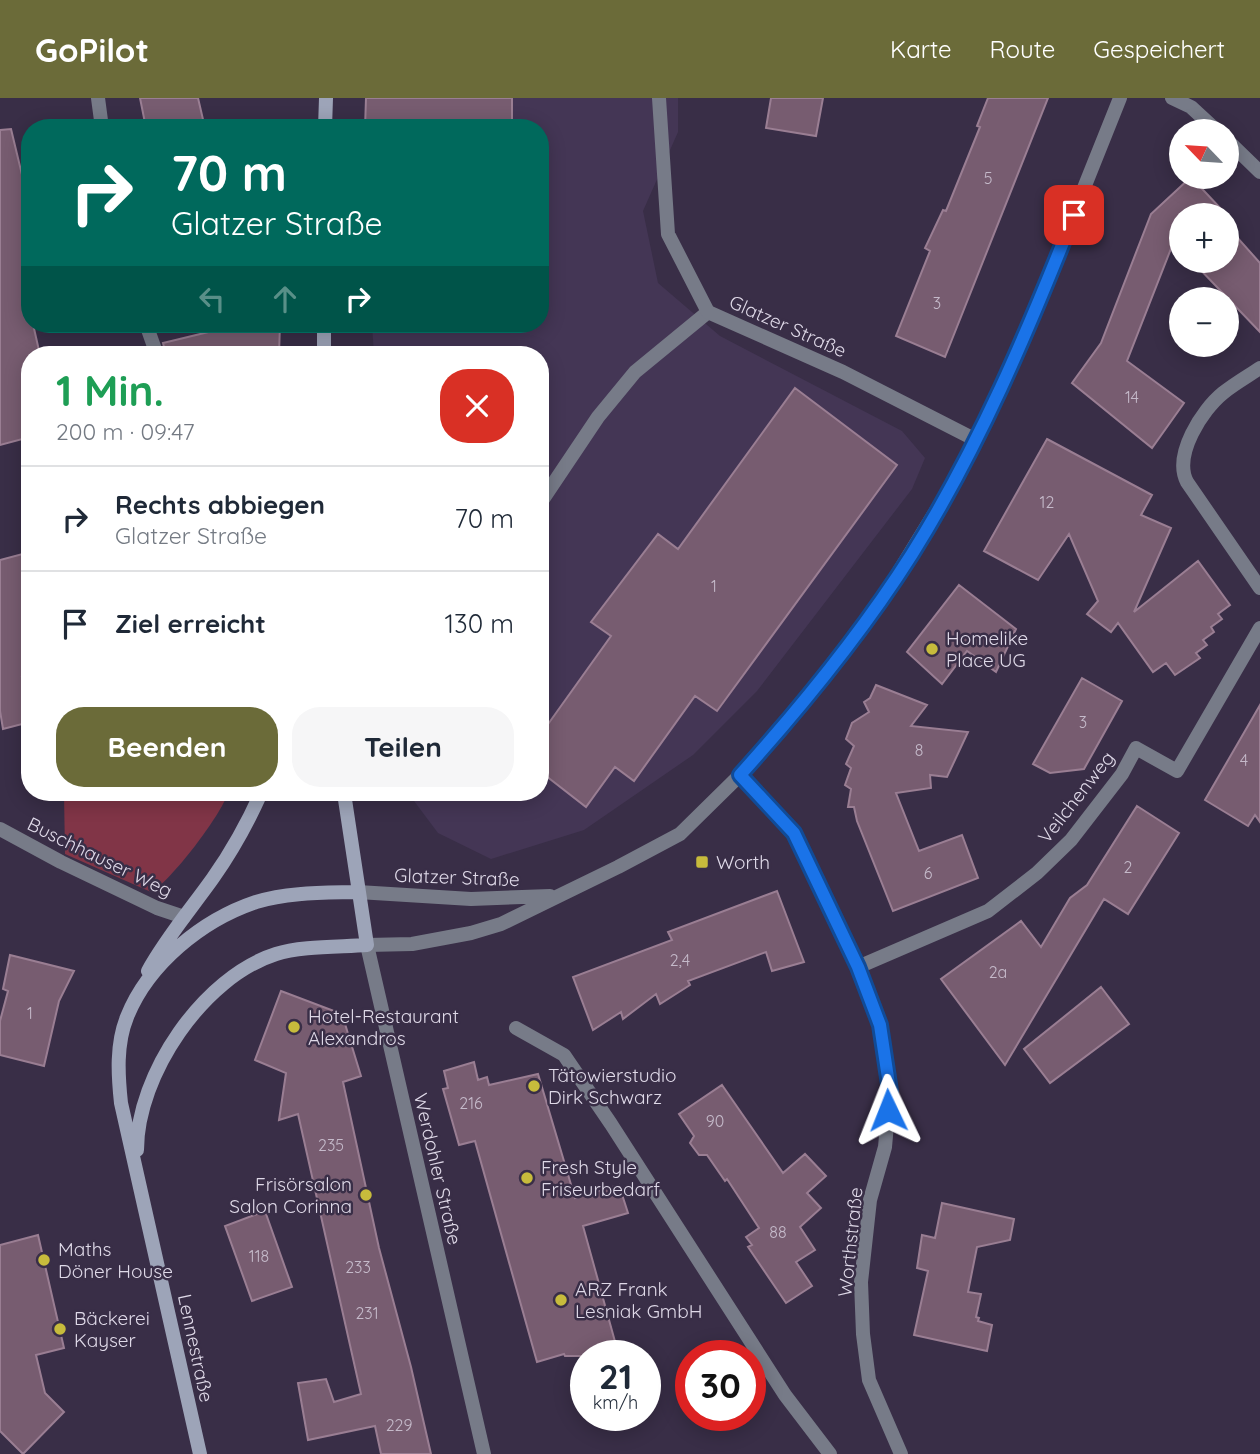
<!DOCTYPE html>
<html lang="de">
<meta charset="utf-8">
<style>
:root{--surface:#fff;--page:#f6f6f7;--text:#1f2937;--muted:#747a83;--line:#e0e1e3;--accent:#6b6b39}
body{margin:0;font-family:Quicksand,sans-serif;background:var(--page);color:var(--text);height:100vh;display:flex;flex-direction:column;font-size:26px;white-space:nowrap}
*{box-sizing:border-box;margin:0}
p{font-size:23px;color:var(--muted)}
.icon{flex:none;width:38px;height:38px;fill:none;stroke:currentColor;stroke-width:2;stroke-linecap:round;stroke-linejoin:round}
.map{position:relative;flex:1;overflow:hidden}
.sheet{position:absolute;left:21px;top:248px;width:528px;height:455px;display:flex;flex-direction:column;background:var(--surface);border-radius:28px;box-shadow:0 4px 18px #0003}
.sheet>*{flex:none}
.guide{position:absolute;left:21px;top:21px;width:528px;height:214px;border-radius:28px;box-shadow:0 4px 18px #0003;background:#00695c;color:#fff;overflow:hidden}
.needle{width:46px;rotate:295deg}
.fabs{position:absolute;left:1169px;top:21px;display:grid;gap:14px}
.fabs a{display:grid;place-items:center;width:70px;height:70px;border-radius:50%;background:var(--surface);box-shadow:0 4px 18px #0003;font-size:35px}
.speed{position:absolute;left:570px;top:1242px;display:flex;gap:14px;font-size:35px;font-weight:700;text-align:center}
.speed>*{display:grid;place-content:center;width:91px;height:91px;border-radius:50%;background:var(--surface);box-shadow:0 4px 18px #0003;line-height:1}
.speed small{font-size:18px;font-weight:400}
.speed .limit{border:10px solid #d22;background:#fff;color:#111}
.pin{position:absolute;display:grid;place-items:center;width:60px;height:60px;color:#fff;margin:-30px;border-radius:14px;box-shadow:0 4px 10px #0006}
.me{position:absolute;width:77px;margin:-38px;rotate:358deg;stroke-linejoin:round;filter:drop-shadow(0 0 5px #0008)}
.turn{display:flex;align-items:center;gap:24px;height:147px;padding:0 35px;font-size:32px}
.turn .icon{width:91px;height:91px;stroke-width:2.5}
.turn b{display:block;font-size:49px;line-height:60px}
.lanes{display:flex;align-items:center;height:66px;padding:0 35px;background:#0003;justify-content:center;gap:35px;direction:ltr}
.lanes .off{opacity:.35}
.round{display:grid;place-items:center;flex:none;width:74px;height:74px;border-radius:28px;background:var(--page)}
.head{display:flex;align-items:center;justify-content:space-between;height:119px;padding:0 35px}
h1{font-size:42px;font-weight:700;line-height:52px;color:#1e9e55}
.button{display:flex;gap:14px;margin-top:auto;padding:14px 35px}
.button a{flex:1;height:80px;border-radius:28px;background:var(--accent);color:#fff;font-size:28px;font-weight:700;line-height:80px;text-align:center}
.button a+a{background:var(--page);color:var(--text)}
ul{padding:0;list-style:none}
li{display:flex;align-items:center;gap:21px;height:105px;padding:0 35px;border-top:2px solid var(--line)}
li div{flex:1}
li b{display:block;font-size:26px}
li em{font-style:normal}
header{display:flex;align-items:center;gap:42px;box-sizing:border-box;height:98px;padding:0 35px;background:var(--accent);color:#fff}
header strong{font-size:33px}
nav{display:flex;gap:38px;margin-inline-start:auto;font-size:24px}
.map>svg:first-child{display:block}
</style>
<header>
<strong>GoPilot</strong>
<nav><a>Karte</a><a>Route</a><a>Gespeichert</a></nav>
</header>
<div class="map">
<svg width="1260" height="1356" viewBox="0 0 1260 1356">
<rect width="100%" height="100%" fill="#392e47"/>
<path fill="#443655" d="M366,0h312v34l-35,79 15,72 62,53 182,95 23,27 -13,31 -155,202 -64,64 -109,75 -93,29 -53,-26 -30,-40h133v-438h-167l-2,-31h169v-196h-176z"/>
<path fill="#813547" d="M64,695h164c-7,22 -57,88 -77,99l-86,-38z"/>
<path fill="#775c70" stroke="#9a7e93" stroke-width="2" d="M140,0h58l7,30h-59z
M366,0h146v30h-147z
M771,0h52l-7,38 -50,-8z
M988,0h60l-103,259 -49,-21 34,-85 -5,-3 18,-38 3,1 34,-84 -3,-1z
M11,31l19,79v116h3l7,31h-10v82l-30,8v-315z
M1191,79l31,33 -5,5h-36v33l-7,-7 -47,120 57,42 -32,45 -80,-65 29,-40 50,-129z
M1227,128l33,37v69l-68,-71h35z
M251,226h29l-1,31h-113l-3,-12 62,-15z
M795,290l102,77 -180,246 -22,-15 -61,85 -19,-14 -29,40 -45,-35v-38l70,-98 -20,-14 67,-88 20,15z
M1047,341l105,56 -11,20 30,13 -37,84 64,-51 32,44 -12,9 4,5 -11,8 3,5 -11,8 4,5 -11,8 4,5 -25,17 -9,-12 -13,9 -35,-49 -7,9 -24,-18 11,-13 -29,-67 -31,46 -54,-29z
M30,454v124l-8,1 8,28v17l-27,7 -3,-18v-151z
M959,487l57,44 -20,43 -29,-21 -25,33 -35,-32z
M1082,580l40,23 -38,68 -34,4 -17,-9z
M876,587l51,20 -16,21 57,6 -21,45 -17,-2 1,13 -35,5 23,58 43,-16 16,43 -85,33 -36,-90 -3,-14h-6l3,-18 -6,-4 6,-17 -5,-4 8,-18 -8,-7 6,-16 17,-11 -5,-10 6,-4z
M1260,607v117l-5,-7 -7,11 -43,-26z
M1137,708l42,27 -51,81 -24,-15 -99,166 -64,-86 80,-58 20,26 29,-49 17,-13z
M777,793l27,71 -32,9 -6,-19 -78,29 2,4 -30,19 -4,-10 -33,25 -2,-7 -28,18 -20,-53 99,-37 -4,-8z
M10,857l64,16 -15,30 -15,65 -44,-11v-34l8,-30 -5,-2z
M1101,889l28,37 -79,59 -26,-34z
M281,893l61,23 19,62 -18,6 36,166 32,119 20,87h-50l-6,-28 -67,14 -10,-57 28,-4 8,23 27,-8 -63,-280 -19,6 7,-47 -31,-13z
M474,964l4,18 9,-3 2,8 49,-11 37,124 44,-13 9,28 -45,13 36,130h-54l-1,-2 -27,8 -62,-221 -16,4 -16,-56 5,-1 -4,-17z
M722,987l61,88 22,-19 21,22 -19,17 14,15 -21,19 15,23 -19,12 16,24 -26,17 -38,-56 4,-2 -6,-8 13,-9 -32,-49 -2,2 -18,-26h-8l-9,-12 4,-7 -15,-22z
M942,1105l72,16 -4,21 -33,7 -9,45 13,2 -5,23 3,1 -1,3 14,4 -5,26 -73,-16 14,-64 -11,-3 5,-33 13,3z
M265,1113l27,76 -40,14 -27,-75z
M38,1137l26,113 -28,7 9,38 19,19 -41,42 -23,-23v-186z"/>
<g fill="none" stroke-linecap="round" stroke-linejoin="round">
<path stroke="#777b88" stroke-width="14" d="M541,404l57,-85 37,-45 73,-60
M0,731l61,33 96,46 27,9"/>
<path stroke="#777b88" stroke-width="14" d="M98,0l4,30
M659,0l9,136 40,78 135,60 133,68
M1172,0l19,9 26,24
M1227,42l33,32
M146,226l11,31
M1260,270c-12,8 -26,16 -37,25 -21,17 -50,62 -36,89l73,106
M740,677l54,58 8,14 56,120 22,58 10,66 -5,56 -15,53 -9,82 2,52 6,46 32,74
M358,794l113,7 79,-3
M367,847l45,-1 59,-11 30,-9 117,-57 62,-33 60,-59 42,-48 42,-49 63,-87 69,-113 31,-61 51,-114 82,-205
M858,869l130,-56 49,-38 34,-33 51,-66 14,-26 41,23 83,-143
M516,930l48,27 47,69 174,271 45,59"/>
<path stroke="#777b88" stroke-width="14" d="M367,847l117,509"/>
<path stroke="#9da4b8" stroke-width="14" d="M325,30l1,-30
M324,226v31
M148,873c18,-33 43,-62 65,-93 19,-27 35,-56 48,-85
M137,1052c0,-75 66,-173 139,-196 24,-8 65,-7 91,-9l-23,-152
M200,1356l-79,-351c-3,-28 -5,-59 6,-86 21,-53 75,-97 129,-115 33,-10 68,-9 102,-10"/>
</g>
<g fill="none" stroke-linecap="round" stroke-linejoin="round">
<defs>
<path id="route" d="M888,1012l2,-19 -10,-66 -22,-58 -64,-134 -54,-58c63,-70 122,-142 172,-221 67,-107 116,-223 162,-339"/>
</defs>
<use href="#route" stroke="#114b97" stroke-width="18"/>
<use href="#route" stroke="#1a73e8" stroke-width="12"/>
</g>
<g fill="#c7bb3c" stroke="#392e47" stroke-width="2.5">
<circle cx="932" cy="551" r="7"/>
<rect x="695" y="757" width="14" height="14" rx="3.5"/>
<circle cx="294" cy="929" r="7"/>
<circle cx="534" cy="988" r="7"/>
<circle cx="527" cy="1080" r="7"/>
<circle cx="366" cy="1097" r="7"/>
<circle cx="44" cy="1162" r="7"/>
<circle cx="561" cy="1202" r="7"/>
<circle cx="60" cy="1231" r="7"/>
</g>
<g text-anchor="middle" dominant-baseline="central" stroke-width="5" stroke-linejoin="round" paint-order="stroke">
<g font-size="16" fill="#c5baca">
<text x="988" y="80">5</text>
<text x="937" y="205">3</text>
<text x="1132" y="299">14</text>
<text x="1047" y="404">12</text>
<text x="714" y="488">1</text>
<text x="1083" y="624">3</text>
<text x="919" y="652">8</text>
<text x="1244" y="662">4</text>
<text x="1128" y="769">2</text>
<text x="928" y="775">6</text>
<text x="680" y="862">2,4</text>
<text x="998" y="874">2a</text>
<text x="30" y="915">1</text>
<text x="471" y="1005">216</text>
<text x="715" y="1023">90</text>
<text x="331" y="1047">235</text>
<text x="778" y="1134">88</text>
<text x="259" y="1158">118</text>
<text x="358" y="1169">233</text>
<text x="367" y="1215">231</text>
<text x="399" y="1327">229</text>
</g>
<g font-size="19" fill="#dfd9e8" stroke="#392e47">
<text transform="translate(788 228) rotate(24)">Glatzer Straße</text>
<text transform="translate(1076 699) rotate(-52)">Veilchenweg</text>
<text transform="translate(100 759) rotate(26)">Buschhauser Weg</text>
<text transform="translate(457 779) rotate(2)">Glatzer Straße</text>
<text transform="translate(438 1071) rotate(77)">Werdohler Straße</text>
<text transform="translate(850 1144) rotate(-84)">Worthstraße</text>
<text transform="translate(196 1250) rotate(78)">Lennestraße</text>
</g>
<g font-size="19" fill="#dfd9e8" stroke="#392e47" text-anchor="start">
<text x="946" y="540">Homelike<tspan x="946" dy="22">Place UG</tspan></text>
<text x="716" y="764">Worth</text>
<text x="308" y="918">Hotel-Restaurant<tspan x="308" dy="22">Alexandros</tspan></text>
<text x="548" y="977">Tätowierstudio<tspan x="548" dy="22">Dirk Schwarz</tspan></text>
<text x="541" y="1069">Fresh Style<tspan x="541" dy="22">Friseurbedarf</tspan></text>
<text x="352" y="1086" text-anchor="end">Frisörsalon<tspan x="352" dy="22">Salon Corinna</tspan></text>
<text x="58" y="1151">Maths<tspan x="58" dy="22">Döner House</tspan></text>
<text x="575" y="1191">ARZ Frank<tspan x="575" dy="22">Lesniak GmbH</tspan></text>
<text x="74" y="1220">Bäckerei<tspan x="74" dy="22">Kayser</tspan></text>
</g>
</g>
</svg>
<div class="fabs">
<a><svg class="needle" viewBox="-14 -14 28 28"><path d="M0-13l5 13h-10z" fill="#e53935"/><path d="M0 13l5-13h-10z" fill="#747a83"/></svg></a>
<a>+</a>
<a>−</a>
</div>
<div class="speed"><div>21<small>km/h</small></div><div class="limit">30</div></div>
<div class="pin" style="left:1074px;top:117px;background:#d93025"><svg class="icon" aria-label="arrive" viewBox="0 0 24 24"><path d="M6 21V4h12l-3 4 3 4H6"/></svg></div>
<svg class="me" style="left:888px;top:1012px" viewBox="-20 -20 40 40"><path d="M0-17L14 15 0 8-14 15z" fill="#1a73e8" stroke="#fff" stroke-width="4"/></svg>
<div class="guide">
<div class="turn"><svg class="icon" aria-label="right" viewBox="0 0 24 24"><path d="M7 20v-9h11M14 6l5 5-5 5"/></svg><div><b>70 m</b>Glatzer Straße</div></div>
<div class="lanes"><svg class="icon off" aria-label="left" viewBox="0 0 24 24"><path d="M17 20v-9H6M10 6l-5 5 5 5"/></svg><svg class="icon off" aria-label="ahead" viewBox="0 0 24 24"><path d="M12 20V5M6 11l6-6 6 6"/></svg><svg class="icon" aria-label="right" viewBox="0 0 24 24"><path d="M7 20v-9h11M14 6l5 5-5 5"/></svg></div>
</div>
<section class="sheet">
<div class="head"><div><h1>1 Min.</h1><p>200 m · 09:47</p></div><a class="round" style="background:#d93025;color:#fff"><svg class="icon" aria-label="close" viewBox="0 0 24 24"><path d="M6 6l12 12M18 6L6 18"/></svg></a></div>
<ul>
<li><svg class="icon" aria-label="right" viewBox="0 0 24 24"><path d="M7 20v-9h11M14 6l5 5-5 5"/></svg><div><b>Rechts abbiegen</b><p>Glatzer Straße</p></div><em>70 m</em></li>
<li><svg class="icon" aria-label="arrive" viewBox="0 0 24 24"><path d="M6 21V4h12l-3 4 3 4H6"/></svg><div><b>Ziel erreicht</b></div><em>130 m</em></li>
</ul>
<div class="button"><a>Beenden</a><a>Teilen</a></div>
</section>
</div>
